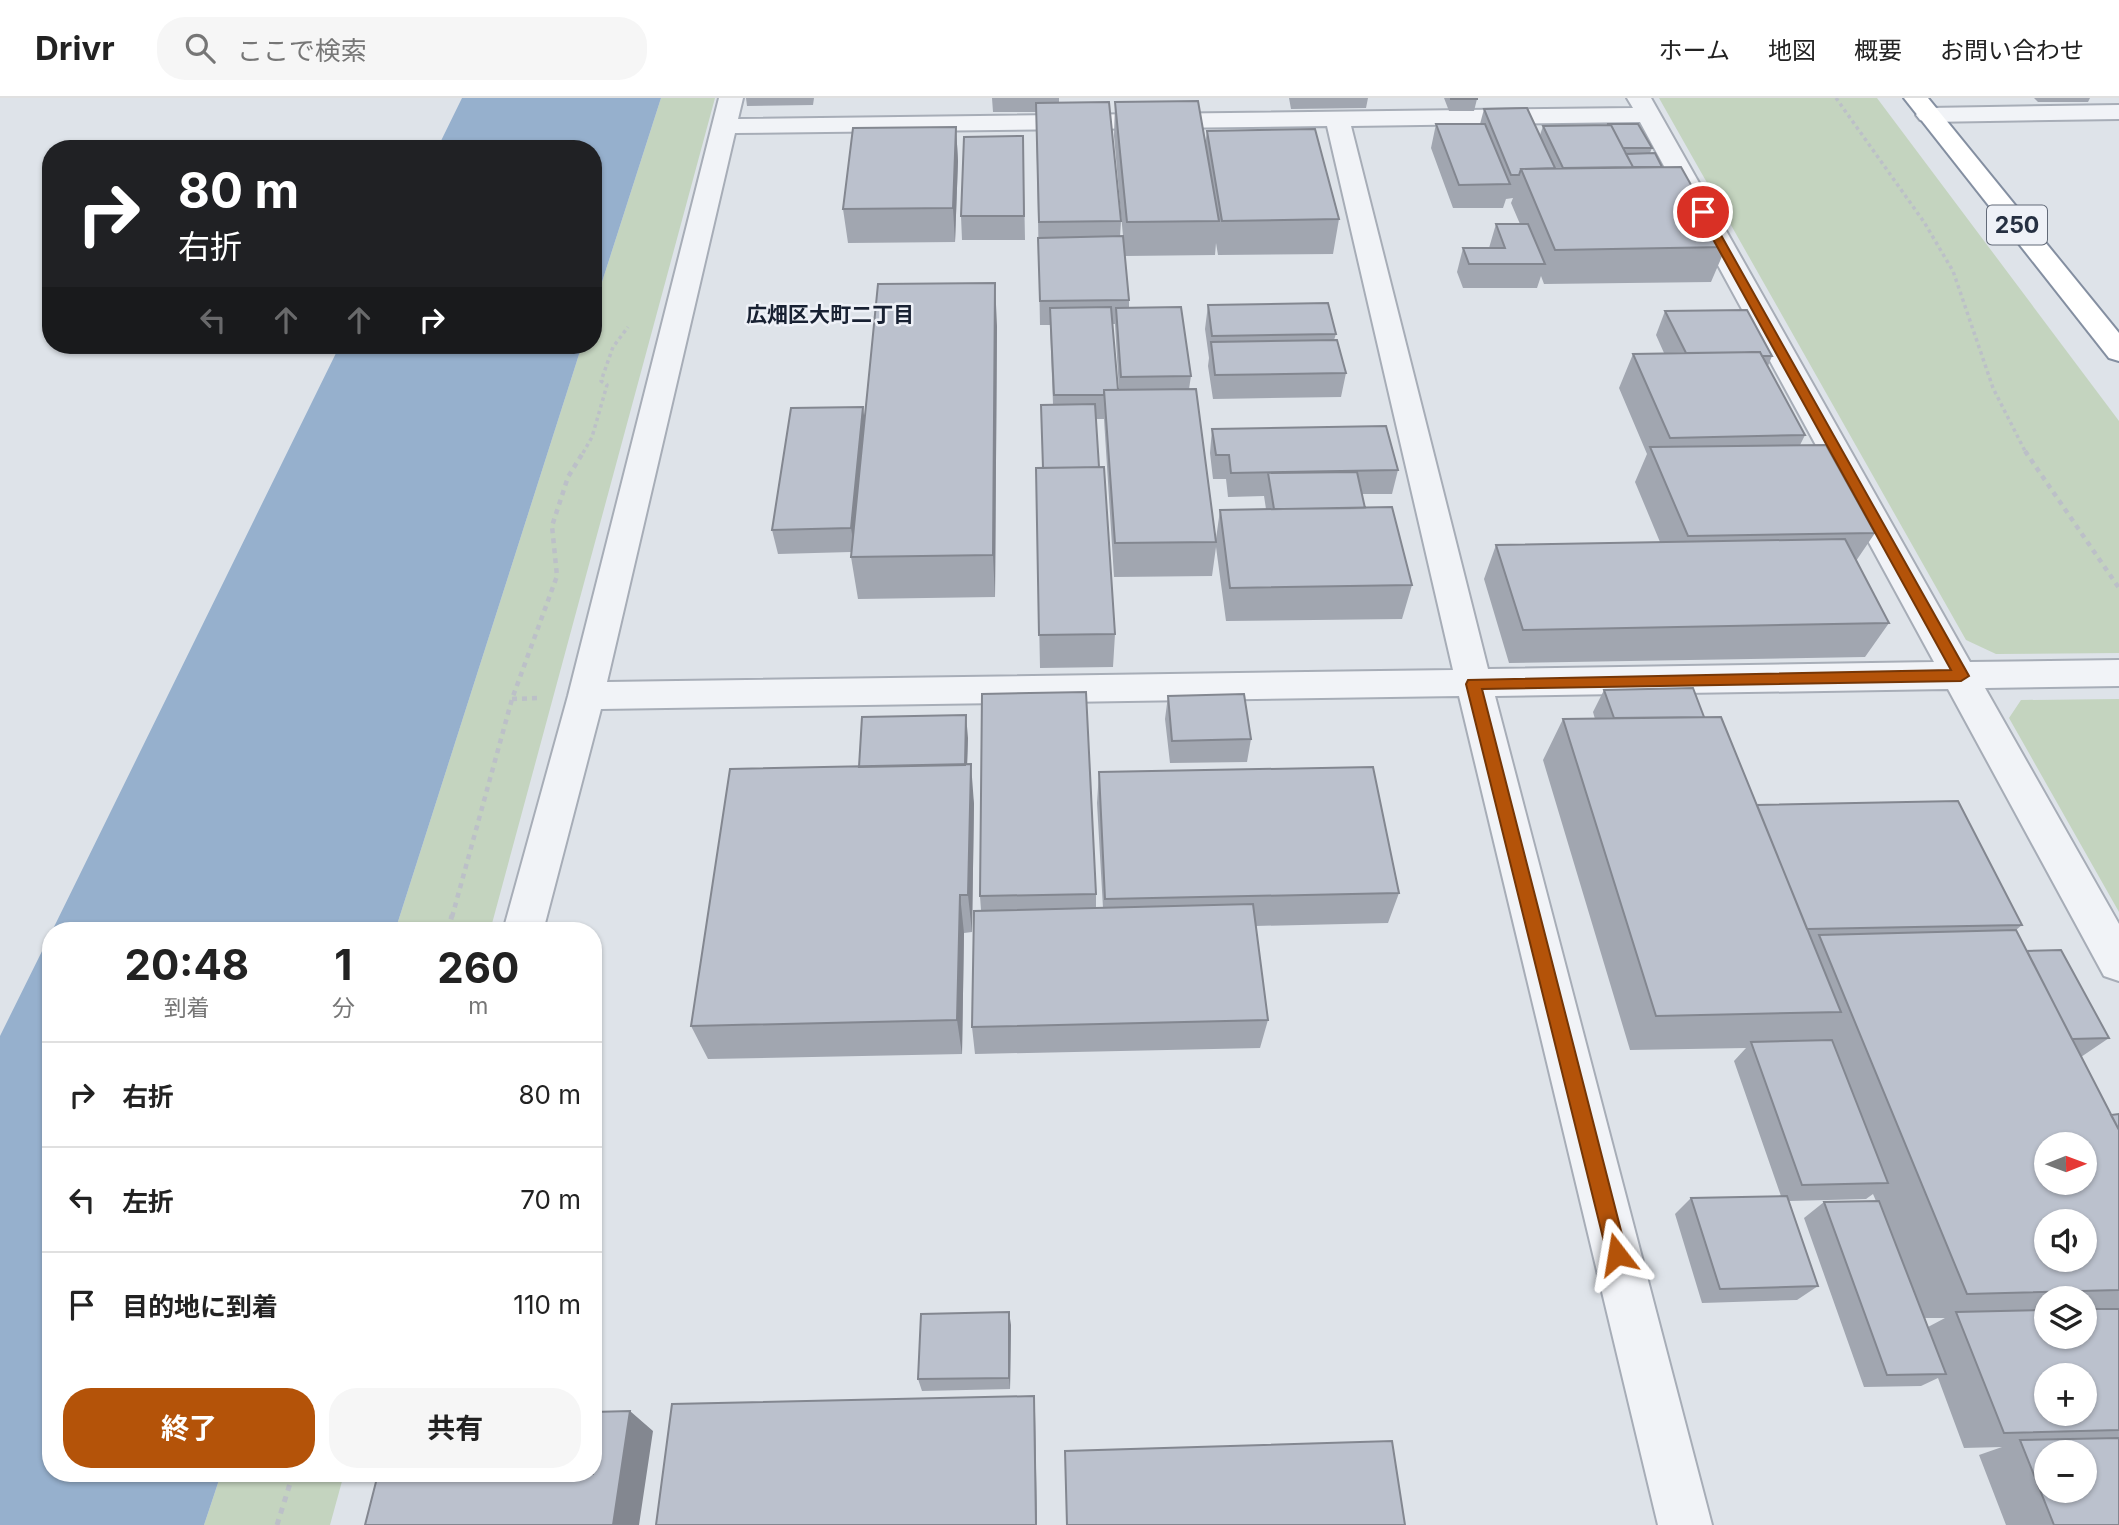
<!DOCTYPE html>
<html lang="ja">
<meta charset="utf-8">
<style>
:root{--surface:#fff;--page:#f6f6f6;--text:#222;--muted:#767676;--line:#e0e0e0;--accent:#b45309}
body{margin:0;font-family:Inter,"Noto Sans JP",sans-serif;background:var(--page);color:var(--text);height:100vh;display:flex;flex-direction:column;font-size:26px;white-space:nowrap}
*{box-sizing:border-box;margin:0}
p{font-size:23px;color:var(--muted)}
.icon{flex:none;width:38px;height:38px;fill:none;stroke:currentColor;stroke-width:2;stroke-linecap:round;stroke-linejoin:round}
.map{position:relative;flex:1;overflow:hidden}
.sheet{position:absolute;left:42px;top:824px;width:560px;height:560px;display:flex;flex-direction:column;background:var(--surface);border-radius:28px;box-shadow:0 2px 5px #0004}
.sheet>*{flex:none}
.hud{position:absolute;left:42px;top:42px;width:560px;height:214px;border-radius:28px;box-shadow:0 2px 5px #0004;background:#202124;color:#fff;overflow:hidden}
.needle{width:46px;rotate:89deg}
.fabs{position:absolute;left:2034px;top:1034px;display:grid;gap:14px}
.fabs a{display:grid;place-items:center;width:63px;height:63px;border-radius:50%;background:var(--surface);box-shadow:0 2px 5px #0004;font-size:35px}
.pin{position:absolute;display:grid;place-items:center;width:60px;height:60px;color:#fff;margin:-30px;border:4px solid #fff;border-radius:50%;box-shadow:0 2px 7px #0007}
.me{position:absolute;width:77px;margin:-38px;rotate:346deg;stroke-linejoin:round;filter:drop-shadow(0 0 5px #0008)}
.turn{display:flex;align-items:center;gap:24px;height:147px;padding:0 21px;font-size:32px}
.turn .icon{width:91px;height:91px;stroke-width:2.5}
.turn b{display:block;font-size:49px;line-height:60px}
.lanes{display:flex;align-items:center;height:66px;padding:0 21px;background:#0003;justify-content:center;gap:35px;direction:ltr}
.lanes .off{opacity:.35}
.eta{display:flex;justify-content:space-evenly;align-items:center;height:119px;text-align:center}
.eta b{font-size:42px;font-weight:700;line-height:49px}
.button{display:flex;gap:14px;margin-top:auto;padding:14px 21px}
.button a{flex:1;height:80px;border-radius:28px;background:var(--accent);color:#fff;font-size:28px;font-weight:700;line-height:80px;text-align:center}
.button a+a{background:var(--page);color:var(--text)}
ul{padding:0;list-style:none}
li{display:flex;align-items:center;gap:21px;height:105px;padding:0 21px;border-top:2px solid var(--line)}
li div{flex:1}
li b{display:block;font-size:26px}
li em{font-style:normal}
header{display:flex;align-items:center;gap:42px;box-sizing:border-box;height:98px;padding:0 35px;background:var(--surface);border-bottom:2px solid var(--line)}
header strong{font-size:33px}
nav{display:flex;gap:38px;margin-inline-start:auto;font-size:24px}
.search{width:490px;height:63px;background:var(--page);display:flex;align-items:center;gap:18px;box-sizing:border-box;padding:0 24px;border-radius:28px;color:var(--muted);font-size:26px}
.map>svg:first-child{display:block}
</style>
<header>
<strong>Drivr</strong>
<div class="search"><svg class="icon" aria-label="search" viewBox="0 0 24 24"><circle cx="10" cy="10" r="6"/><path d="M15 15l6 6"/></svg>ここで検索</div>
<nav><a>ホーム</a><a>地図</a><a>概要</a><a>お問い合わせ</a></nav>
</header>
<div class="map">
<svg width="2119" height="1427" viewBox="0 0 2119 1427">
<rect width="100%" height="100%" fill="#dee3e9"/>
<path fill="#c4d4bf" d="M661,0h54l-225,833h-95l187,-586h11v-35z
M1659,0h218l242,323v232l-123,1 -30,-14z
M2119,601v213l-110,-194 12,-18z
M221,1376h123l-14,51h-126z"/>
<path fill="#96b0cd" d="M462,0h199l-68,212v-161h-156z
M340,247h242l-187,586h-343z
M51,835v541h170l-17,51h-204v-489z"/>
<g fill="none" stroke-linecap="round" stroke-linejoin="round">
<defs>
<path id="minor" d="M719,0h24l-5,21 895,-11 -6,-10h24l319,564 149,-2v26l-134,2 134,236v57l-15,-5 -156,-287 -453,7 217,829h-54l-199,-829 -858,13 -58,222h-40l65,-235zM1640,24l294,540 -446,7 -137,-543zM1327,28l126,544 -846,12 128,-549z
M2119,7v14l-191,3 -8,-2 -4,-5 4,-5 8,-2z"/>
<path id="trunk" d="M1904,0h24l191,235v28l-10,-3z"/>
</defs>
<use href="#minor" stroke="#a7adb7" stroke-width="4"/>
<use href="#trunk" stroke="#848fa1" stroke-width="4"/>
<path stroke="#bcc0c8" stroke-width="3.5" stroke-dasharray="3.5 3.5" stroke-linecap="butt" d="M1836,0l88,124 29,49 40,117 33,65
M583,355l9,-16 15,-52 -6,-4 12,-34 15,-20"/>
<path stroke="#bcc0c8" stroke-width="4.5" stroke-dasharray="5 5" stroke-linecap="butt" d="M2025,353l94,137
M512,601l27,-1
M452,819l60,-218 45,-123 -5,-50 16,-49 16,-26"/>
<path stroke="#bcc0c8" stroke-width="5" stroke-dasharray="6 6" stroke-linecap="butt" d="M448,833l4,-16
M277,1427l16,-51"/>
<use href="#minor" fill="#f1f3f7" fill-rule="evenodd"/>
<use href="#trunk" fill="#fff" fill-rule="evenodd"/>
</g>
<path fill="#a1a6b0" fill-rule="evenodd" d="M746,0h68l-1,7 -66,1z
M992,0h67v4l62,119 -1,16 3,-1 -9,-100 1,-34 90,43 2,-14 132,88 -6,35 -115,1 -2,-12 -1,12 -90,1 4,44v7l62,69 -2,13 27,150 4,-29 46,-1 -2,-13 -36,1 -2,-18h-13l-3,-26 2,-24 186,41 -6,24h-30l3,14 47,77 -10,34 -176,2 -10,-74 -4,29 -98,1 -10,-158h-8l3,48 16,167 -2,33 -73,1 -4,-200h7l10,-64 -3,-79h-10l-4,-213h-43zM1112,226h3l4,66h-1z
M1289,0h79l-2,10 -75,1z
M1444,0h33v1l-3,12h-25z
M2034,0h56l-2,4h-50z
M1484,11l56,26 3,-9 109,22 -2,5 12,14 64,80 -15,35 -167,2 -3,-8 -4,12h-74l-6,-16 6,-24h26l7,-24h24l-9,-21 2,-5 -7,1 -3,9h-50l-22,-60 5,-24h44z
M956,29l2,34 -3,81 -107,1 -5,-34z
M1023,38l2,104h-63l-1,-24z
M1208,207l128,29 -2,6 12,33 -5,24 -128,2 -5,-33 1,-8 -4,-29z
M1665,213l107,45 -4,10 37,69 -5,10 75,88 -19,28 33,62 -24,34 -356,6 -25,-84 12,-34 164,-3 -25,-60 12,-28 -28,-66 14,-34 31,-1 -8,-18z
M997,228l-2,271 -137,2 -7,-42v-5l-73,2 -6,-24 92,-111z
M1604,592l100,27 53,88 265,120 -6,5 11,21 82,87 -28,19 30,58 8,-1v411h-113l-27,-70 23,-8 -38,1 -26,-70 -17,8 -57,1 -60,-169 20,-16 52,-1 -3,-7 -7,5 -77,2 29,85 -21,14 -95,3 -27,-89 16,-16 90,-2 -47,-135 12,-13 -116,2 -87,-290 20,-41h32l-2,-7zM2046,1200h38v39h-38zM1925,1220h20l-17,9z
M1168,598l83,43 -4,23 -77,1 -5,-44z
M968,640l-1,27 7,39 -2,128 -8,1 -2,121 -254,5 -17,-33 168,-259z
M1099,674l300,121 -11,30 -133,3 13,94 -8,28 -285,6 -3,-27 9,-117 -1,-14 116,-2v14h7l-6,-105z
M1011,1227l-1,64 -88,2 -4,-12z"/>
<path fill="#838790" d="M956,29l2,34 -3,81 -2,-34z
M995,185l2,43 -2,271 -2,-42z
M863,309l3,24 -11,121 -4,-24z
M966,617l2,23 -2,59 -2,-22z
M971,666l3,40 -2,128 -4,-37z
M960,797l4,38 -2,121 -5,-34z
M1009,1214l2,13 -1,64 -1,-11z
M1034,1298l1,16 2,113h-1z
M630,1313l23,20 -14,94h-26z"/>
<path fill="#bbc1cd" stroke="#838790" stroke-width="2" fill-rule="evenodd" d="M1451,0h26v1h-26z
M1198,3l21,120 -92,1 -12,-120z
M1109,4l12,119 -82,1 -3,-119z
M1527,10l28,60 -34,1 -2,6h-8l-27,-66z
M1436,26h49l25,60 -51,1z
M1607,26h31l14,24h-29l-12,-23z
M1611,27l22,42 -70,1 -20,-42z
M956,29l-3,81 -110,1 10,-81z
M1315,31l24,90 -117,2 -15,-90z
M1023,38l1,80h-63l3,-79z
M1655,55l7,14h-29l-7,-13z
M1681,69l45,80 -171,3 -34,-81z
M1496,126h32l17,40h-76l-6,-16h42z
M1123,138l6,64 -89,1 -2,-63z
M995,185l-2,272 -142,2 27,-273z
M1328,205l8,31 -124,2 -4,-31z
M1111,209l7,83h-14v5h-50l-4,-87z
M1181,209l10,69 -70,1 -5,-69z
M1747,212l25,46h-10l-2,-4 -74,1 -21,-42z
M1337,242l9,33 -131,2 -4,-33z
M1760,254l45,83 -135,3 -37,-84z
M1196,291l20,153 -101,1 -11,-153z
M1095,306l4,63 -56,1 -2,-63z
M863,309l-12,121 -79,2 19,-122z
M1386,328l12,44 -167,3 -2,-18h-13l-4,-26z
M1826,347l49,88 -187,3 -38,-89z
M1104,369l11,167 -76,1 -3,-167z
M1357,374l8,36 -91,1 -6,-36z
M1392,409l20,78 -182,3 -10,-78z
M1845,441l44,84 -366,7 -27,-85z
M1693,590l11,29 -90,1 -10,-28z
M1086,594l10,202 -116,2 2,-202z
M1244,596l7,45 -79,2 -4,-45z
M966,617l-1,50 -106,2 3,-50z
M1721,619l120,295 -185,4 -93,-297z
M971,666l-3,131h-8l-3,125 -266,6 39,-257z
M1373,669l26,126 -294,6 -6,-127z
M1958,703l64,124 -215,4 -50,-124z
M1253,806l15,116 -296,7 2,-116z
M2016,832l103,200v160l-152,4 -148,-359zM2046,1046h38v39h-38zM2046,1124h38v38h-38z
M2061,852l48,88 -37,1 -45,-88z
M1832,942l56,143 -86,2 -51,-143z
M2119,1016v16l-8,-15z
M1787,1098l31,90 -98,3 -29,-91z
M1879,1103l67,173 -59,1 -63,-173z
M2084,1211h35v121l-115,3 -48,-121 90,-2v27h38zM2046,1278h38v38h-38z
M1009,1214v66l-91,1 3,-65z
M1034,1298l2,129h-380l16,-121z
M630,1313l-17,114h-248l13,-51h215v-62z
M2119,1340v87h-65l-34,-85zM2046,1354h38v39h-38z
M1392,1343l13,84h-338l-2,-74z"/>
<path fill="#b45309" stroke="#753606" stroke-width="2" d="M1699,112l9,2 261,464 -8,5 -479,8 145,565 -3,7 -7,3 -7,-3 -3,-7 -141,-570 2,-4 483,-10 -253,-458z"/>
<g text-anchor="middle" dominant-baseline="central" stroke-width="5" stroke-linejoin="round" paint-order="stroke">
<g font-size="21" font-weight="bold" fill="#182132" stroke="#eef1f7">
<text x="830" y="216">広畑区大町二丁目</text>
</g>
<rect fill="#eef1f7" stroke="#626a78" stroke-width="2" x="1987" y="107.5" width="60" height="39" rx="5"/>
<g font-size="23" font-weight="bold" fill="#263042">
<text x="2017" y="127">250</text>
</g>
</g>
</svg>
<div class="fabs">
<a><svg class="needle" viewBox="-14 -14 28 28"><path d="M0-13l5 13h-10z" fill="#e53935"/><path d="M0 13l5-13h-10z" fill="#767676"/></svg></a>
<a><svg class="icon" aria-label="sound" viewBox="0 0 24 24"><path d="M4 9h4l5-4v14l-5-4H4zM17 9q2 3 0 6"/></svg></a>
<a><svg class="icon" aria-label="layers" viewBox="0 0 24 24"><path d="M12 4l9 5-9 5-9-5zM3 14l9 5 9-5"/></svg></a>
<a>+</a>
<a>−</a>
</div>
<div class="pin" style="left:1703px;top:114px;background:#d93025"><svg class="icon" aria-label="arrive" viewBox="0 0 24 24"><path d="M6 21V4h12l-3 4 3 4H6"/></svg></div>
<svg class="me" style="left:1617px;top:1156px" viewBox="-20 -20 40 40"><path d="M0-17L14 15 0 8-14 15z" fill="#b45309" stroke="#fff" stroke-width="4"/></svg>
<div class="hud">
<div class="turn"><svg class="icon" aria-label="right" viewBox="0 0 24 24"><path d="M7 20v-9h11M14 6l5 5-5 5"/></svg><div><b>80 m</b>右折</div></div>
<div class="lanes"><svg class="icon off" aria-label="left" viewBox="0 0 24 24"><path d="M17 20v-9H6M10 6l-5 5 5 5"/></svg><svg class="icon off" aria-label="ahead" viewBox="0 0 24 24"><path d="M12 20V5M6 11l6-6 6 6"/></svg><svg class="icon off" aria-label="ahead" viewBox="0 0 24 24"><path d="M12 20V5M6 11l6-6 6 6"/></svg><svg class="icon" aria-label="right" viewBox="0 0 24 24"><path d="M7 20v-9h11M14 6l5 5-5 5"/></svg></div>
</div>
<section class="sheet">
<div class="eta">
<div><b>20:48</b><p>到着</p></div>
<div><b>1</b><p>分</p></div>
<div><b>260</b><p>m</p></div>
</div>
<ul>
<li><svg class="icon" aria-label="right" viewBox="0 0 24 24"><path d="M7 20v-9h11M14 6l5 5-5 5"/></svg><div><b>右折</b></div><em>80 m</em></li>
<li><svg class="icon" aria-label="left" viewBox="0 0 24 24"><path d="M17 20v-9H6M10 6l-5 5 5 5"/></svg><div><b>左折</b></div><em>70 m</em></li>
<li><svg class="icon" aria-label="arrive" viewBox="0 0 24 24"><path d="M6 21V4h12l-3 4 3 4H6"/></svg><div><b>目的地に到着</b></div><em>110 m</em></li>
</ul>
<div class="button"><a>終了</a><a>共有</a></div>
</section>
</div>
